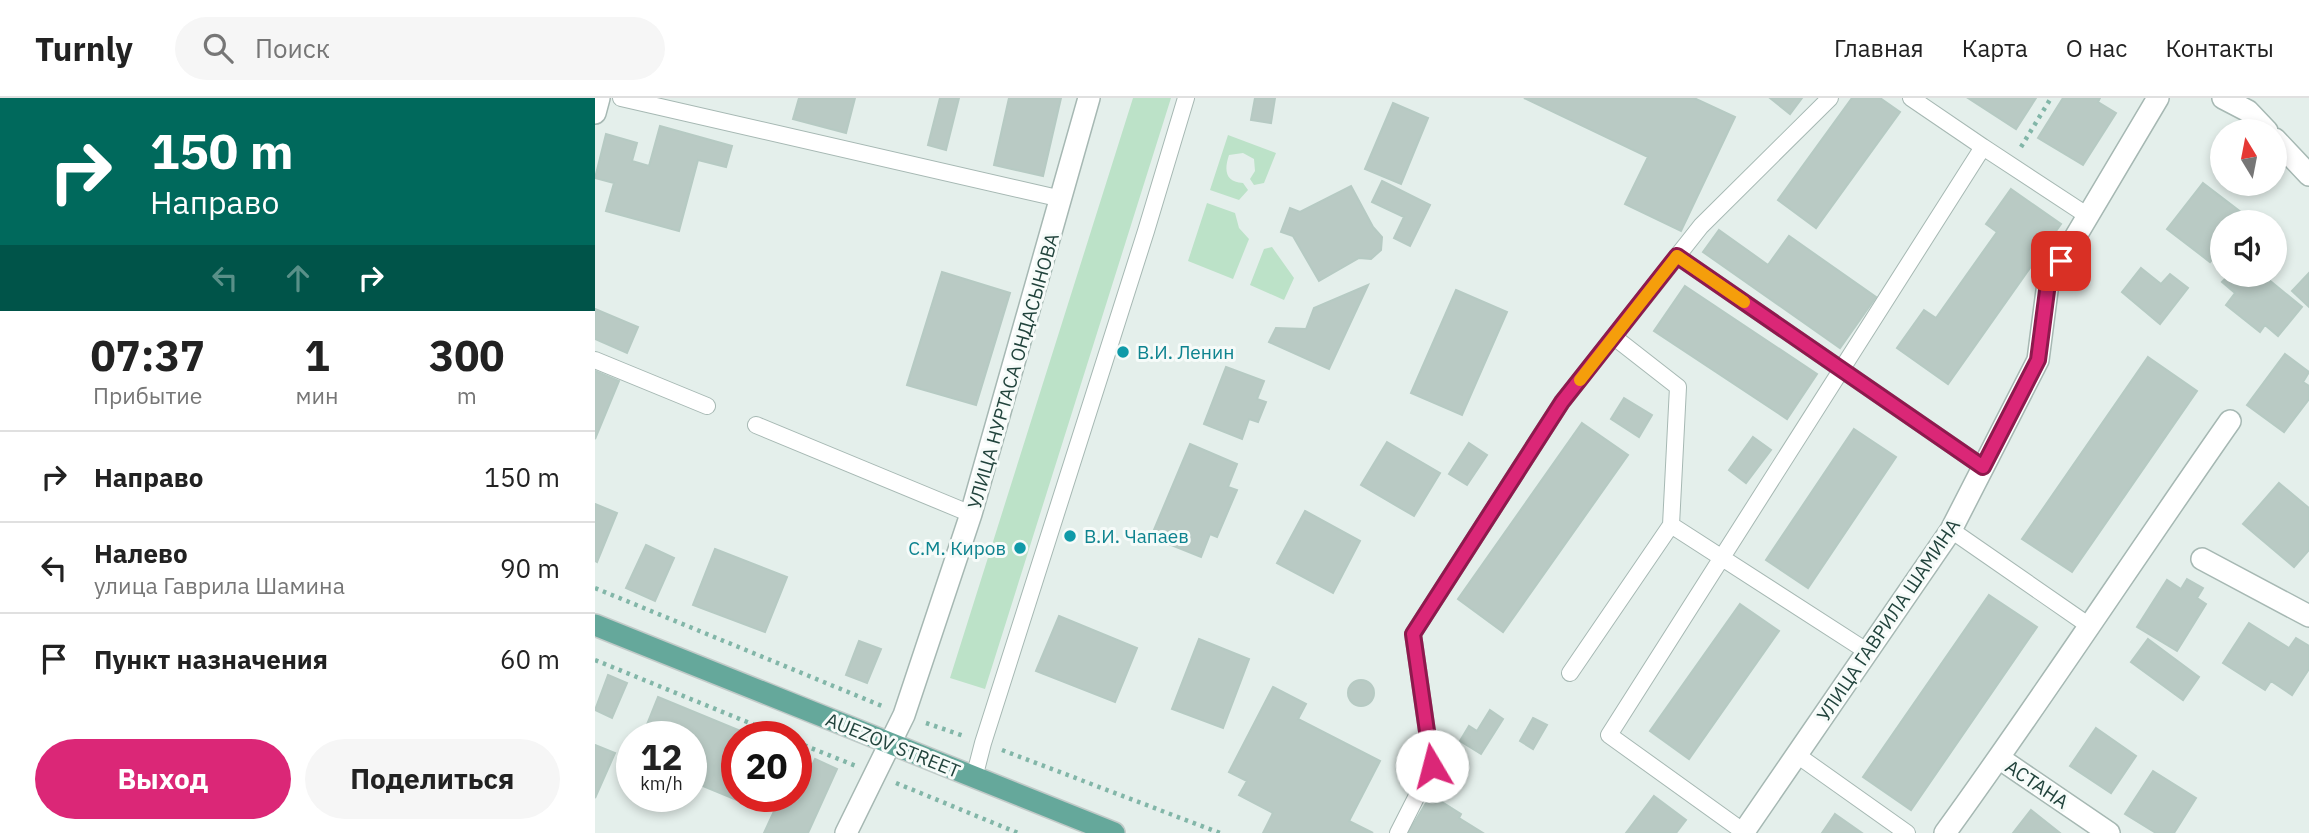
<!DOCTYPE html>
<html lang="ru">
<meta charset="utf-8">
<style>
:root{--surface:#fff;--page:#f6f6f6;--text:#222;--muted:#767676;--line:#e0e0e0;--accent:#db2777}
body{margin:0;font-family:"IBM Plex Sans",sans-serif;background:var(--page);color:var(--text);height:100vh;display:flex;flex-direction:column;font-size:26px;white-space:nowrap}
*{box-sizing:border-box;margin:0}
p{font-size:23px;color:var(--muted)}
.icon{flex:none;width:38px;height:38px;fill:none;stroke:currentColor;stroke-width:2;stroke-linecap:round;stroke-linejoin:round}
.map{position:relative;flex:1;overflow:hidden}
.side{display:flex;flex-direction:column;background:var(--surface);width:595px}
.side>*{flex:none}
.hud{background:#00695c;color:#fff;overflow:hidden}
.needle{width:46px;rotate:350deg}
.tools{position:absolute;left:1615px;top:21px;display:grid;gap:14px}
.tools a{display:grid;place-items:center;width:77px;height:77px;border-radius:50%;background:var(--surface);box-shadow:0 4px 10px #0003;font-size:35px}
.speed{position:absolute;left:21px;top:623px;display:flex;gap:14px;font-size:35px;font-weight:700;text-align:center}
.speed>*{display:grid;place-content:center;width:91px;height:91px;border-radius:50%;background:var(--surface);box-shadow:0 4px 10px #0003;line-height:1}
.speed small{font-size:18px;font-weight:400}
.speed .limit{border:10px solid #d22;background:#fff;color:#111}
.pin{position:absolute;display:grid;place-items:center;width:60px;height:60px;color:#fff;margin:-30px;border-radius:14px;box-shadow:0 4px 10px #0006}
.me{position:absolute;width:77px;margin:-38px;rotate:352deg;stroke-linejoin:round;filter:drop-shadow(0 0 5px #0008)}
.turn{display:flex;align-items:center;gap:24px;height:147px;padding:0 35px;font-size:32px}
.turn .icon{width:91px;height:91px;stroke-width:2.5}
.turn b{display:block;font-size:49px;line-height:60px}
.lanes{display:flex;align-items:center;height:66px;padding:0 35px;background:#0003;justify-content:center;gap:35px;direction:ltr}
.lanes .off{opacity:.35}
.eta{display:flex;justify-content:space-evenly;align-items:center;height:119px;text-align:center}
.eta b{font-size:42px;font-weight:700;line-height:49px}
.button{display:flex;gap:14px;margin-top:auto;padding:14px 35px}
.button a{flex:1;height:80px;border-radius:42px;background:var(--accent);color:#fff;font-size:28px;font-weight:700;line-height:80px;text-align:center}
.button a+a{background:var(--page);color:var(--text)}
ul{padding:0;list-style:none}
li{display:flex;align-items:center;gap:21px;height:91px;padding:0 35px;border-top:2px solid var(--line)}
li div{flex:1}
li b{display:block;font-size:26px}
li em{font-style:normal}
header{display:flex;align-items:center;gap:42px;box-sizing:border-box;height:98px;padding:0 35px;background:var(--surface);border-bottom:2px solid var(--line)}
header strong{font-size:33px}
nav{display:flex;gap:38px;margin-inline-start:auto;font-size:24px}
.search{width:490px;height:63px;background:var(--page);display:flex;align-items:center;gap:18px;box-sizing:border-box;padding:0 24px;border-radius:38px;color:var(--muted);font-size:26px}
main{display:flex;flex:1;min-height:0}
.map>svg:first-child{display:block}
</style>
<header>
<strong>Turnly</strong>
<div class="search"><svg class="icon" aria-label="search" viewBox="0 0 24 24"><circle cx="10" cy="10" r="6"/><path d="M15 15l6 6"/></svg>Поиск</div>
<nav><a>Главная</a><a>Карта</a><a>О нас</a><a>Контакты</a></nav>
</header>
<main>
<section class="side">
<div class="hud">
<div class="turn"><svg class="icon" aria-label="right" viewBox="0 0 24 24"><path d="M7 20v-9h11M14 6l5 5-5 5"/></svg><div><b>150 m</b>Направо</div></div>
<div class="lanes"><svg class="icon off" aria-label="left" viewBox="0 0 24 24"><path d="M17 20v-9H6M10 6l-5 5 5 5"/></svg><svg class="icon off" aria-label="ahead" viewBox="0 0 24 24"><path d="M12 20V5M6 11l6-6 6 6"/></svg><svg class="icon" aria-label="right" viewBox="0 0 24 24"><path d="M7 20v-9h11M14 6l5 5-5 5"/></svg></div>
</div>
<div class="eta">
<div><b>07:37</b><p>Прибытие</p></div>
<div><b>1</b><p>мин</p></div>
<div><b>300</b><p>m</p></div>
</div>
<ul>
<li><svg class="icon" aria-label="right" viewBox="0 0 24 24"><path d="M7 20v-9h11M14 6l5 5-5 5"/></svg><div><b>Направо</b></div><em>150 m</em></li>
<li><svg class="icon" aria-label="left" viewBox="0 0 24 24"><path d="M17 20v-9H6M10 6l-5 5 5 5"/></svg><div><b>Налево</b><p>улица Гаврила Шамина</p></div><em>90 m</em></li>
<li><svg class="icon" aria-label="arrive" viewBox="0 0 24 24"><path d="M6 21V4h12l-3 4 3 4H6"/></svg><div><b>Пункт назначения</b></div><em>60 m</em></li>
</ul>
<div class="button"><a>Выход</a><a>Поделиться</a></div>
</section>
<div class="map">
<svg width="1714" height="735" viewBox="0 0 1714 735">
<rect width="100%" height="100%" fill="#e4efeb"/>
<path fill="#bce2c8" d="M538,0h38l-186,591 -35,-11z
M633,37l48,18 -12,30 -10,2 -4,-6 5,-8 -1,-12 -11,-6 -14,2c-5,15 -4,27 14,28l5,7 -9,10 -29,-10z
M612,105l28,10 4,15 10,11 -16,40 -45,-18z
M677,149l22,31 -10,22 -34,-15 14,-36z"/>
<path fill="#b9cac4" stroke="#b6cac3" stroke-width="2" d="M204,0h56l-9,35 -53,-14z
M345,0h19l-13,52 -18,-5z
M414,0h52l-18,78 -49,-11z
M660,0h20l-4,25 -20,-3z
M929,0h170l41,19 -54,114 -56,-27 23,-47z
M1175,0h32l-12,16z
M1257,0h28l20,14 -84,116 -38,-28z
M1373,0h68l-20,31z
M1468,0h37l-2,4 18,11 -33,52 -45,-27z
M798,5l35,15 -27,66 -36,-15z
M65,28l72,20 -6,21 -28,-7 -19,71 -73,-20 8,-28 -19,-5 11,-44 31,9 -5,18 17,5z
M787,83l48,24 -20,41 -16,-8 10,-21 -32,-15z
M1608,85l43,33 -5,6h-18v24l-13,16 -43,-33z
M756,88l22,41 9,10 -1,13 -10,9 -12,-1 -40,23 -26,-45 -12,-4 9,-24 10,4z
M1416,91l50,35 -113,160 -51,-36 27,-38 12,8 61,-86 -11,-8z
M1124,132l49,35 21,-29 87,61 -36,51 -137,-96z
M1546,170l20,16 9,-10 18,14 -28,36 -38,-32z
M347,174l68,21 -34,112 -69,-20z
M1714,175v34l-17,-16z
M1634,177h9l7,5 4,-5h14l39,32 -24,29 -13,-11 -5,7 -34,-27 9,-12 -13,-11z
M773,187l-39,84 -60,-27 7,-14 30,1 8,-21z
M1090,188l132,88 -30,45 -133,-88z
M861,192l51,22 -45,103 -51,-22z
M0,211l43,18 -11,26 -32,-14z
M1690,256l24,18 -6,10 6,4v13l-25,33 -37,-27z
M1553,259l49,34 -125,181 -50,-33z
M631,269l38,14 -7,18 9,3 -8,20 -9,-3 -7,20 -38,-15z
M0,273l24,10 -24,58z
M1029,300l28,17 -13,22 -28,-18z
M987,325l46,32 -125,177 -45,-33z
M1259,331l42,28 -88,131 -42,-28z
M1158,339l18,13 -25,33 -17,-13z
M792,344l53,31 -26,43 -53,-31z
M874,345l18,12 -20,30 -18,-11z
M595,346l47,20 -9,23 9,3 -20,47 -7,-3 -9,23 -50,-20z
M1684,385l30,25v42l-15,17 -51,-43z
M0,406l22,9 -20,49 -2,-1z
M710,413l55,30 -27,52 -56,-30z
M51,447l28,13 -19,43 -29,-13z
M120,451l72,28 -22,55 -72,-27z
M1592,481l16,9 -6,10 9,6 -29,47 -40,-24 30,-47 14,9z
M1394,497l48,32 -126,183 -48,-33z
M1145,506l39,27 -90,128 -39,-28z
M464,518l78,32 -22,54 -79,-31z
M1654,525l40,25 7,-10 13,8v23l-17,26 -21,-14 -6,9 -42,-27z
M604,541l50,20 -26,69 -51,-19z
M1553,541l51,38 -16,23 -52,-38z
M264,543l22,8 -14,34 -21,-8z
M13,577l19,8 -15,35 -17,-8z
M753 595a13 13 0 1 1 26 0a13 13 0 1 1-26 0Z
M678,589l33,17 -8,15 82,42 -31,60 24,12h-110l10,-20 -34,-18 8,-14 -18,-9z
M63,599l97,40h-18v59h24l-5,12 -65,-27v-44h-49z
M895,612l13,9 -22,35 -21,-13 9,-15 8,5z
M938,620l14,7 -14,24 -13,-8z
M1501,630l40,28 -25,37 -41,-27z
M0,647l20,8 -20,45z
M220,661l22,10 -29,64h-44l17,-37 14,6z
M1558,673l43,27 -22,35h-18l-31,-19z
M836,697l30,19 -2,4 24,15h-75z
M1059,698l32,24 -10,13h-50z
M1436,712l29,23h-47z
M1240,716l27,19h-40z"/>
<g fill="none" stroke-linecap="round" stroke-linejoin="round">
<defs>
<path id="lane" d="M26,0l441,101
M1388,49l105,69
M1082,158l306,211
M0,262l112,46
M161,327l215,89
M1076,427l197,127
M1356,432l137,95
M975,575l101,-148 7,-138 -64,-50
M1202,657l110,78
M379,680l9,-35 163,-512 40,-133
M1149,734l-135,-97 374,-588 -72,-49
M803,735l34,-67 -19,-132 149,-232 139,-176 129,-128"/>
<path id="street" d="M1628,0l25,13 19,20
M0,15l4,-15
M1680,41l34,36
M1607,461l107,57
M1404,660l110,75
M251,735l58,-118 67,-201 118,-416
M1148,735l208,-303 87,-170 10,-77 110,-185
M1350,735c98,-135 189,-275 285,-412"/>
<path id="primary" d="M0,527l519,208"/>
</defs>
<use href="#lane" stroke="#a6b8b3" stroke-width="18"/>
<use href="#street" stroke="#a6b8b3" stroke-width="24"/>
<use href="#primary" stroke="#c1cac8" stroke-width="24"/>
<path stroke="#82b6a8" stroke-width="4.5" stroke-dasharray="3.5 5" stroke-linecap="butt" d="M1426,49l30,-49
M0,490l287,118
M0,562l189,77
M331,625l38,13
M201,644l60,24
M407,652l218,83
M301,685l122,50"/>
<use href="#lane" stroke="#fff" stroke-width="16"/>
<use href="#street" stroke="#fff" stroke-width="21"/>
<use href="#primary" stroke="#65a89b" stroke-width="21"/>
</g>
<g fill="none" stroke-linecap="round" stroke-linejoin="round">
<defs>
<path id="route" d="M837,668l-19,-132 149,-232 115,-146 306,211 55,-107 10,-77 13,-22"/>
</defs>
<use href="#route" stroke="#8e194d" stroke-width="18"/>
<use href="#route" stroke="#db2777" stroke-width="12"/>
<path stroke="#f59e0b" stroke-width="12" d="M985,282l97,-124 67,46"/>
</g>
<g fill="#0f9aa8" stroke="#f6fbf9" stroke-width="2.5">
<circle cx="528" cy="254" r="7"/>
<circle cx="475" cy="438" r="7"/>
<circle cx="425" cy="450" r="7"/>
</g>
<g text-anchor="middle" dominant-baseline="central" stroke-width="6" stroke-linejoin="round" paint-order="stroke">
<g font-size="19" fill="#0d838f" stroke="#f6fbf9" text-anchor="start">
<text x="542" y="254">В.И. Ленин</text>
<text x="489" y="438">В.И. Чапаев</text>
<text x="411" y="450" text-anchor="end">С.М. Киров</text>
</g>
<g font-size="19" fill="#21433c" stroke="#f6fbf9">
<text transform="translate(418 273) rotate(-74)">УЛИЦА НУРТАСА ОНДАСЫНОВА</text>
<text transform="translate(1293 522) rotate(-56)">УЛИЦА ГАВРИЛА ШАМИНА</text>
<text transform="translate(298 647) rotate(22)">AUEZOV STREET</text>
<text transform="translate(1442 686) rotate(34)">АСТАНА</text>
</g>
</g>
</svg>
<div class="tools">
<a><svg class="needle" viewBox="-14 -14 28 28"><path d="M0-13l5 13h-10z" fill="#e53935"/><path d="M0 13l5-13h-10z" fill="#767676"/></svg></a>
<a><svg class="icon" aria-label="sound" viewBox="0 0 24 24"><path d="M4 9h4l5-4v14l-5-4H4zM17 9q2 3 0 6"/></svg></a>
</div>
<div class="speed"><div>12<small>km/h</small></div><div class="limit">20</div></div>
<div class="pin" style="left:1466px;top:163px;background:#d93025"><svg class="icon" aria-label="arrive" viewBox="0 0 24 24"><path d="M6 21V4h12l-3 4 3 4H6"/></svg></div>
<svg class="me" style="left:837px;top:668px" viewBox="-20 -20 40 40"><circle r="19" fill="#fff"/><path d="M0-13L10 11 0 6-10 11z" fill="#db2777"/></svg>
</div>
</main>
